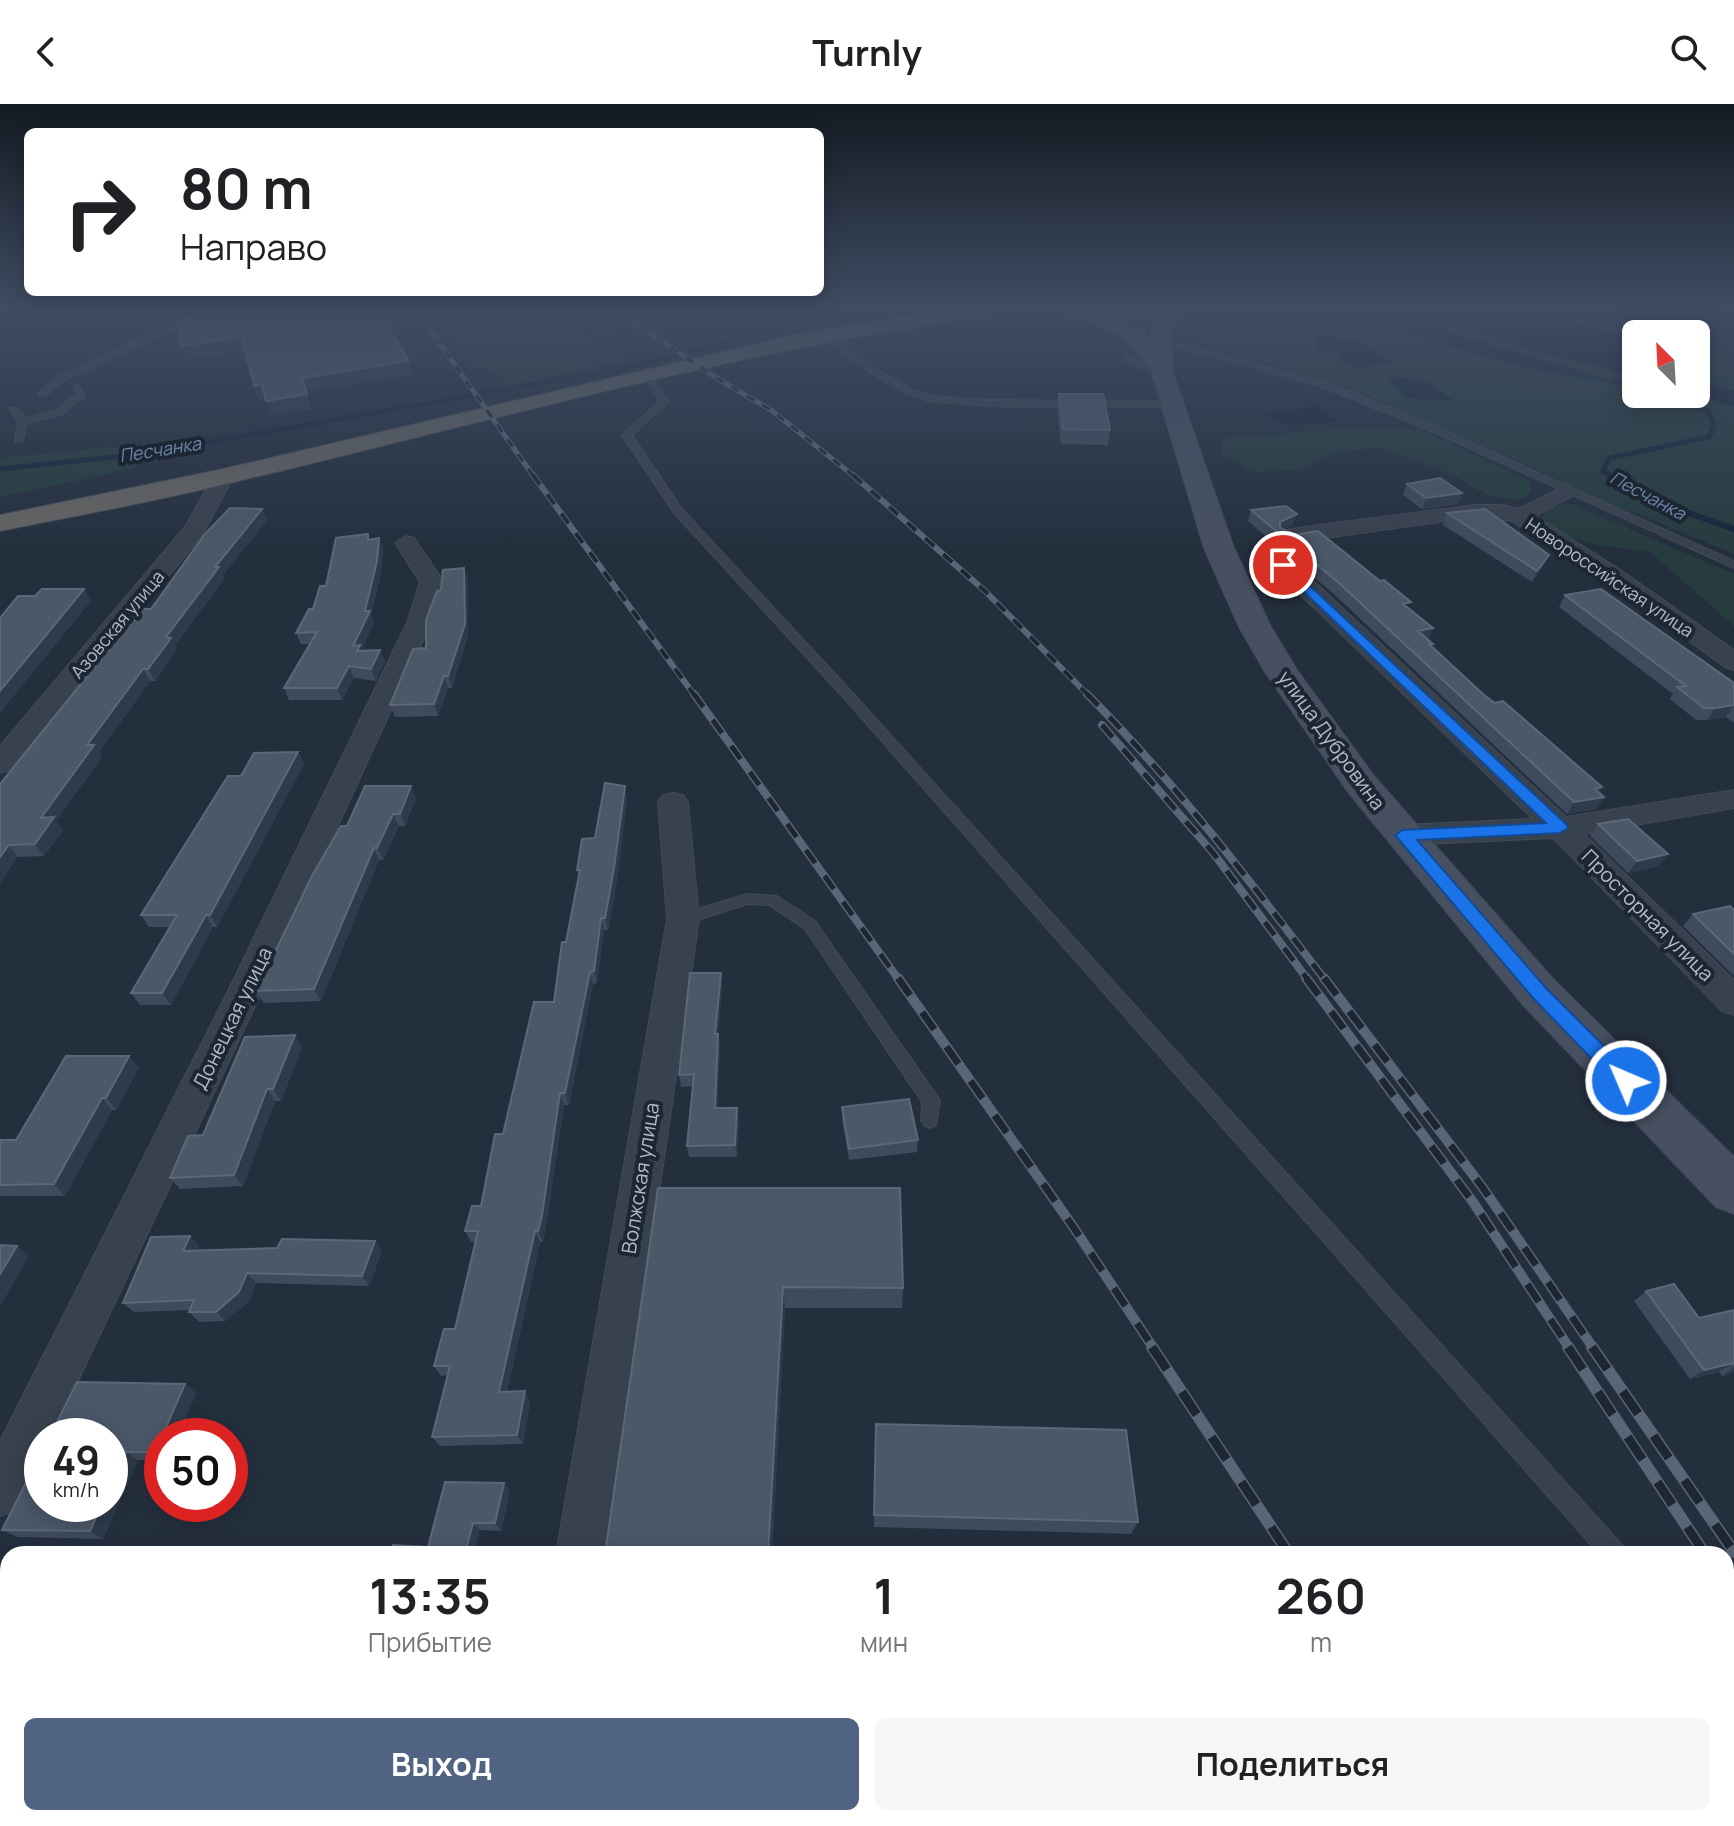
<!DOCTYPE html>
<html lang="ru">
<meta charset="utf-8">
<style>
:root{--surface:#fff;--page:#f6f6f6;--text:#202124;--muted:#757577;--accent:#506383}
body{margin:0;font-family:Manrope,sans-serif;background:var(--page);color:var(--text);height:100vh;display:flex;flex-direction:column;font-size:30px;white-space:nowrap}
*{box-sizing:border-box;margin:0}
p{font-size:26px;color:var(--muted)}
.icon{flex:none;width:44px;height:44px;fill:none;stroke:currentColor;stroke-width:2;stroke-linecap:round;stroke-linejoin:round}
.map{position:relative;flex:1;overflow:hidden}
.drawer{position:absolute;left:0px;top:1442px;width:1734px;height:280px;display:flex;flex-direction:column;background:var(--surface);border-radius:24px 24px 0 0;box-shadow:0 4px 20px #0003}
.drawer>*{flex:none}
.guide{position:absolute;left:24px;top:24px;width:800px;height:168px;border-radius:12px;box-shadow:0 4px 20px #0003;background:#fff;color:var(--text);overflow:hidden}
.needle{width:52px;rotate:336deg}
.tools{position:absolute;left:1622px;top:216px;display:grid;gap:16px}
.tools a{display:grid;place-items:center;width:88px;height:88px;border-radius:12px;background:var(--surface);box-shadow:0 4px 20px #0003;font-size:40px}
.speed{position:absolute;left:24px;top:1314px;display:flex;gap:16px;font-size:40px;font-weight:700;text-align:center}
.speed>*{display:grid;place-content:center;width:104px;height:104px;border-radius:50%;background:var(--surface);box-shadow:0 4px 20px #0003;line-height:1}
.speed small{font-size:20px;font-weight:400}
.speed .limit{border:12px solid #d22;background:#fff;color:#111}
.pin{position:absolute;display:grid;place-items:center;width:68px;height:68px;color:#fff;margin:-34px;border:4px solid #fff;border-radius:50%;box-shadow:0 2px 8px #0007}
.me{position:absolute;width:88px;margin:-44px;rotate:315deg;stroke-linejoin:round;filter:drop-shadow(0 0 6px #0008)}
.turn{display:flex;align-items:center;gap:28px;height:168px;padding:0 24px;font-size:36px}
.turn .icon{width:104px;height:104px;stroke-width:2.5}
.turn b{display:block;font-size:56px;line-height:68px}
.eta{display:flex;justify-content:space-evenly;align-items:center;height:136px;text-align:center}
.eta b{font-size:48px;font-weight:700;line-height:56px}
.cta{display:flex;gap:16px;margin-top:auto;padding:16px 24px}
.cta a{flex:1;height:92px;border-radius:12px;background:var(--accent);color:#fff;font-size:32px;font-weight:700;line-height:92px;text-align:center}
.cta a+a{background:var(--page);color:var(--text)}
header{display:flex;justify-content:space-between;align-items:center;height:104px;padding:0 24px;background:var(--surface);font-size:36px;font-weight:700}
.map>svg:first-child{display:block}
</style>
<header><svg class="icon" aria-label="back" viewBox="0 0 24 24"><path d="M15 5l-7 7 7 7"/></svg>Turnly<svg class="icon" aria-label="search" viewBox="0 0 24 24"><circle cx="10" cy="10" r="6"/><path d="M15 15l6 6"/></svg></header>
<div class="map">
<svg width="1734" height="1722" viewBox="0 0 1734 1722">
<rect width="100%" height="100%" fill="#242f3e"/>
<path fill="#263c3f" d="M428,203h150l38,26 -32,-6 -8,3 49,29 -93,23 -29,3 1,-6 -13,-10 -22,-2z
M817,203h82l-57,11h-29z
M1231,203h342l52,5 8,-4c22,3 49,6 60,26h-57v60h60v-56l38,29v187l-96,-40 -47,-16 -40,-22 -210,-92 -127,-36 -35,-12 -9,-9 20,-9 11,2z
M1349,324l72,1 110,53v11l-12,7 -30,-4 -36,-21 -74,-28 -40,5 -37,17 -47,3 -33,-17 -1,-16z
M171,338l-40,27 -131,28v-39z
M1571,400l163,70v52l-84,-74 -53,-7 -33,-9 -23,-17 11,-13z"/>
<path fill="#17263c" d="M1358,203h27l49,21 190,56c-76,-8 -200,-38 -266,-77z
M1408,203h119l8,7 101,24v38l-94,-23z
M1325,230l44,11 22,17 -30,6 -18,-5 -5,-8 -23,-7 1,-13z
M1397,272l32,7 23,17 -40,-1 -9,-4 -15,-15z
M1696,272l8,6 30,9v16l-38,-13z
M1317,302l22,15c-24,1 -56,11 -75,-7z"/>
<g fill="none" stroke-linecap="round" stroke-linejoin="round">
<path stroke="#17263c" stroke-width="5" d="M1616,278l20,4
M0,365l143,-15 493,-88 84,-22 21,-9 142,-28
M1613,373l-10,-6 6,-13 100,-21 5,-11 -5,-14 -39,-18"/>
<path stroke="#17263c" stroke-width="6" d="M1609,371l57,30 68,24"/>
<defs>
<path id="service" d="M209,203h10l-158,75 -16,14 -7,-2 17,-16z
M784,203h8l-3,9 -7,-2z
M887,217l26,7 1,2 -4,2 -26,-7z
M823,229h6l49,37 31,18 20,8 59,4 182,1 4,3 -4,3 -182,-1 -60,-5 -25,-9 -31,-18 -49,-37z
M1156,233l170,45 102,41 306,138v7l-312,-141 -102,-41 -164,-45z
M1126,252l39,15 1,2 -7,2 -36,-15z
M649,270l20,27 -37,34 50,74 168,181 773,856 4,8h-28l-757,-858 -168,-183 -52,-78 38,-34 -15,-25z
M74,282h6l5,10 -23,18 -35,9 -4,17 -8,2 3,-21 -8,-11 1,-2h6l8,10 31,-8 21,-16z
M747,790l30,2 38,25 122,175 3,5 -4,24 -6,3 -6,-3 -3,-5 1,-18 -117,-173 -36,-24 -22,-1 -64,21 -8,-6 3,-4z
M1726,1708l4,14h-28l-1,-8h25z
M726,1714h28v8h-28z"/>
<path id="minor" d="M223,367l10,6 -30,57 -193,236 -10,3v-27l185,-219 28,-50z
M1567,381l10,6 -3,4 -39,21 90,57 109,77v20l-9,-3 -116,-84 -97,-62 -37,-4 -186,26 -11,-7 11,-7 186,-24h27l16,4z
M406,432l8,2 30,44 -13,41 -167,364 -212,449h-10v21l-25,52 -17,7v-75l230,-454 177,-364 13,-41 -25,-39z
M1283,454l8,2 275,257 168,-27v18l-150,26 150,146v35l-12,-4 -169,-173 -150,7 -11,-3 -4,-7 4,-7 11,-3 130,-6 -258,-249 -3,-5 3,-5z
M673,689l10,2 5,7 11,117 -93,635h-50l111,-635 -9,-117 5,-7z
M509,1714h58l-2,8h-58z"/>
<path id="secondary" d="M1069,203c29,0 62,10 81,33l3,-15 20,-18h23l-25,24 2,42 61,175 37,79 26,43 77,106 181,205 179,176v57l-18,-7 -193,-202 -175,-213 -83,-120 -26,-45 -35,-79 -53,-178 -28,-34 -52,-23z"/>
<path id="trunk" d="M956,203h55l-10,6c-262,37 -518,110 -775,171 -75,18 -151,32 -226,47v-16l223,-46 568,-133z
M1041,203h146c-17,19 -109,8 -136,6z"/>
</defs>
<use href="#service" stroke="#414a57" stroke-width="2"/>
<use href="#minor" stroke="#414a57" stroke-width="2"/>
<use href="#secondary" stroke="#414a57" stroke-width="2"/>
<use href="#trunk" stroke="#434c59" stroke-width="2"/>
<use href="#service" fill="#38414e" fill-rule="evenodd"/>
<use href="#minor" fill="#38414e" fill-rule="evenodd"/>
<use href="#secondary" fill="#465061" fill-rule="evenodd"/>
<use href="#trunk" fill="#656462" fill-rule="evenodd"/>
<defs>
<path id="rail-far4" d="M414,203l120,170
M611,203l107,72 53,31 84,67"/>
<path id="rail-far3" d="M533,371l162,221
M853,371l132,116 104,105"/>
<path id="rail-far2" d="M694,590l205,286
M1087,590c88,88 163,187 238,286
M1102,621l112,129 94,126"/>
<path id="rail-far1" d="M898,874l176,250 80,121
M1306,874l167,224 97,147
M1324,874l159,210 111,161"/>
<path id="rail" d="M1152,1243l137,207
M1568,1243l137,207
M1592,1243l142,205
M1726,1484l8,12
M1463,1714l5,8"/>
</defs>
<use href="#rail-far4" stroke="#5a6575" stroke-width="5"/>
<use href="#rail-far3" stroke="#5a6575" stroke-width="6"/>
<use href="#rail-far2" stroke="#5a6575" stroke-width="8"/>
<use href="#rail-far1" stroke="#5a6575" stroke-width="10"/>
<use href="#rail" stroke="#5a6575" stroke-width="12"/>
<use href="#rail-far4" stroke="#1d2633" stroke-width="3" stroke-dasharray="9" stroke-linecap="butt"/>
<use href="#rail-far3" stroke="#1d2633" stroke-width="4" stroke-dasharray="12" stroke-linecap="butt"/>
<use href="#rail-far2" stroke="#1d2633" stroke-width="5" stroke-dasharray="16" stroke-linecap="butt"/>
<use href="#rail-far1" stroke="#1d2633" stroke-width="7" stroke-dasharray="21" stroke-linecap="butt"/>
<use href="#rail" stroke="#1d2633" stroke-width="9" stroke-dasharray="27" stroke-linecap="butt"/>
</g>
<path fill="#3f4b5c" d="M1059,290l51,36 -2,15 -47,-1 -4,-35z
M1407,380l55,9 -4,11 -36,5 -19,-14z
M262,405l5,11 -44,55 2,3 -50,67 2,4 -22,32h-5l-51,71 3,5 -46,64 7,9 -19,26 -26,1 -18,26v-99l151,-175z
M1251,406l42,15 -9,5 125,78 24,20 -5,11 4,7 52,49 118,92 -3,5 5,5 -8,12 -29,5 -232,-219 -87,-74z
M1447,409l102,42 -6,11 -11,16 -89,-57z
M379,434l4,12 -2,23 -10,42 3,7 -12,27v2l18,-1 5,12 -9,19 -22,-3 -12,22h-53l-5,-12 26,-44h-9l-5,-11 17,-24 13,-23 44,-47z
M468,475v56l-16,53h-4l-10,28 -43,1 -5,-12 36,-57 15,-58z
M1565,491l169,88v40l-8,-6 -19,3h-11l-26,-21 3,-5 -114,-87z
M298,648l6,12 -87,163h-4l-42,78h-31l-9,-12 39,-66h-21l-8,-12 100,-139z
M416,694l-11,28h-6l-16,34h-4l-58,141 -57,2 -8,-12 91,-165z
M627,695l-10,81 -9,50h-4l-7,53 -4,1 -24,121h-5l-18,120 -3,17h-3l-33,150 23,9 -7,43 -83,2 -8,-9 16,-62 -7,1 -7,-10 21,-37 21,-87h-5l-6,-11 16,-25 22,-72 51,-132 25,-125 -2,-7 18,-32z
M1598,720l61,42 -31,7 -38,-37z
M1734,806v66l-51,-50 10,-12z
M721,869l1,12 -4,50 2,11 -3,62 22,11 -2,38h-48l-2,-11 6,-60 -12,1 -2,-12z
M302,943l-21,54h-6l-32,85 -63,3 -10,-11 33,-43z
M139,964l-23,42h-4l-47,86h-65v-56h16z
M842,1003l76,33 -1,12 -68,8 -7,-41z
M658,1084l245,100 -1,20h-117l-13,246h-167z
M190,1132l9,10 -2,5 80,-3 98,-7 7,10 -13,35 -113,-3 -7,19 -24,19 -26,1 -10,-10v-2l-55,2 -11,-9z
M1646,1187l53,27 35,-8v62l-12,4 -3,-4 -29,7 -56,-78z
M185,1280l11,9 -18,43h-16v24h-24l-35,79 -85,-2 -16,-7 108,-94z
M876,1320l262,98 -7,12 -257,-7z
M510,1387l-9,40 -21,-1 -52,17z
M61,1714h112l-104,1z"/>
<path fill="#2f3b4b" d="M397,215l4,13 -13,2 -4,-14z
M242,233l5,14 -61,8 -6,-13z
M409,257l4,14 -106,17 5,17 -40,6 -6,-14 36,-23z
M262,280l6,14 -9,2 -5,-14z
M1462,389l-4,11 -36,5 4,-11z
M262,405l5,11 -44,55 2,3 -50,67 2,4 -22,32 -7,-12 18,-32 49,-70z
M1297,410l-4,11 -15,8 2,-11z
M379,434l4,12 -2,23 -10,42 3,7 -12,27 3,8 -12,-11 12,-35z
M1549,451l-6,11 -11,16 5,-11z
M464,464l4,11v56l-16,53 -4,-12z
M84,485l7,12 -91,112v-22z
M1433,524l-5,12 -10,-9z
M380,546l5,12 -9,19 -5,-12z
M349,562l5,12 -12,22 -5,-12z
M143,565l7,12 -51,71 3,5 -46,64 7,9 -19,26 -9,-12 6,-26 46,-73z
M444,572l4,12 -10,28 -4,-12z
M1734,601l-8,12 -19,3 8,-12z
M298,648l6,12 -87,163 -7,-12z
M411,682l5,12 -11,28 -5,-12z
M625,682l2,13 -10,81 -9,50 -3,-12z
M1602,683l-7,11 9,-1 -8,12 -29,5 7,-12 21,-13z
M393,710l6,12 -16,34 -6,-12z
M9,741l9,12 -18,26v-26z
M374,744l5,12 -58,141 -7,-12z
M1668,750l-9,12 -31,7 9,-12z
M206,811l7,12 -42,78 -9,-12z
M601,814l3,12 -7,53 -3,-12z
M590,868l3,12 -24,121 -4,-12z
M721,869l1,12 -4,50 2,11 -3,74 -2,-12v-74z
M295,931l7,12 -21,54 -8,-12z
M129,952l10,12 -23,42 -10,-12z
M267,985l8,12 -32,85 -9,-11z
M560,989l4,12 -21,137 -5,-11z
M102,994l10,12 -47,86 -11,-12z
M737,1004l2,11 -2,38 -2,-12z
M535,1127l5,11 -35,159 -6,-9z
M190,1132l9,10 -6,15 -10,-10z
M375,1137l7,10 -13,35 -7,-10z
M17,1142l12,10 -29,51v-33z
M247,1169l9,10 -7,19 -24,19 -9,-9z
M783,1183l2,21 -13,246h-4z
M1733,1259l-14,9 -29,7 14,-9z
M1734,1263v5l-12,4z
M185,1280l11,9 -18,43h-16z
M525,1287l5,10 -7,43 -6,-9z
M162,1332v21l-7,-5z
M126,1348l12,8 -35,79 -13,-8 12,-27h8v-18z
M504,1379l6,8 -9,40 -6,-8z
M473,1419l7,7 -6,24h-9z
M8,1603v42l-8,18v-43z
M622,1714h6l-1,8h-5z"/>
<path fill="#4b5868" stroke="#5c6777" stroke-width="2" d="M238,203h152l7,12 -13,1 25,41 -107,17 5,16 -41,7 -4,-17 -8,2 -12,-49 -62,9 -2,-27 61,-8z
M1059,290h44l7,36 -47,-1z
M1440,374l22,15 -36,5 -19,-14z
M1286,402l11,8 -17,8v5l13,8 25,-4 62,50 4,-1 27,22 -8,2 30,24 -15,3 15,13h-4l55,51 11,8 8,-2 99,86 -7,2 9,8 -30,5 -235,-219 -88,-73z
M230,404l32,1 -47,58h4l-53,70 5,1 -23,31h-5l-56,76h7l-53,73 13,-1 -19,27 -26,1 -9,12v-73l110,-136 34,-39h7l54,-75z
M1485,405l64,46 -12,16 -90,-58z
M368,430v6l11,-2 -2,23 -12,50h5l-17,35 7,-1 -3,6 23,-1 -9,19 -22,-3 -12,22h-53l33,-56 -21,1 13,-24h4l7,-23h6l10,-48z
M464,464l1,56 -17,52h-4l-10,28 -44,1 23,-56 13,-1v-28l11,-29 4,-1 2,-20z
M42,485h42l-84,102v-73l18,-22h17z
M1601,485l133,94v22l-19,3h-11l-27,-21 9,-1 -121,-91z
M298,648l-88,163h-4l-44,78h-31l46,-78h-36l87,-139h13l13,-23z
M605,679l20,3 -11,82 -9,50h-4l-7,53 -4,1 -25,121h-5l-18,122 -4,16h-3l-36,161 26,-1 -8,44 -85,2 18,-71h-16l10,-37h11l23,-98h-13l7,-25h9l14,-72h8l31,-132h20l8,-60h4l14,-72h-3l5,-31 13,-1z
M365,682h46l-11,28h-7l-16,34h-3l-60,141 -58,2 57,-117 28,-48h6z
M1628,715l40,35 -31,7 -39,-37z
M1730,802l4,4v44l-41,-40z
M690,869h31l-6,61h3l-3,74h22l-2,37 -48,1 7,-72 -15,1z
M295,931l-22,54h-6l-33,86 -64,3 18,-42 15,-1 42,-98z
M66,952h63l-23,42h-4l-48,86 -54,1v-45h16z
M909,995l9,41 -69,9 -7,-42z
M658,1084h242l3,100 -120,-1 -15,267h-163z
M190,1132l-7,15 94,-3 5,-9 93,2 -13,35 -115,-3 -8,19 -23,20h-27l5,-12 -71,3 28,-66z
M0,1141l17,1 -17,28z
M1674,1180l25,34 35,-8v54l-1,-1 -29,7 -58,-79z
M77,1278l108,2 -30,68h-29l-16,34v-50h-60z
M876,1320l250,6 12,92 -264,-7z
M42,1347v53h60l-12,27 -88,-1z
M445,1378l59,1 -9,40h-22l-8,31h-75l3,-9 35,2z
M0,1565h8v38l-8,17z
M563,1714h59v8h-68h7z"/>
<linearGradient id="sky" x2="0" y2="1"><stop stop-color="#141a22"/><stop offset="0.46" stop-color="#3f4d63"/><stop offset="1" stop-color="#3f4d63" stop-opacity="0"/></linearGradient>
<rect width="1734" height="444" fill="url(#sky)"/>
<path fill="#1a73e8" stroke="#114b97" stroke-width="2" d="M1283,457l283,263 2,4 -8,5 -143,7 129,148 87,87 3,6 -3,6h-14l-86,-89 -138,-163 8,-5 143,-7 -268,-256 -1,-2z"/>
<g text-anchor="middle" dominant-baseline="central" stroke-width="8" stroke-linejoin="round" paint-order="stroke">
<g font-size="18" font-style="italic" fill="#6d86a8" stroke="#1d2633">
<text transform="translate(160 345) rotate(-9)">Песчанка</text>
<text transform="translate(1648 391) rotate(28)">Песчанка</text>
</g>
<g font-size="18" fill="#b4bcc9" stroke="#1d2633">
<text transform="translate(1610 473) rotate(34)">Новороссийская улица</text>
<text transform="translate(117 520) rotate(-50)">Азовская улица</text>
</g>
<g font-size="20" fill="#b4bcc9" stroke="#1d2633">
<text transform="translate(1332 636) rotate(54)">улица Дубровина</text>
<text transform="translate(1648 811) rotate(45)">Просторная улица</text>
<text transform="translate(232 914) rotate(-64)">Донецкая улица</text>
<text transform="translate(640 1074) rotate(-81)">Волжская улица</text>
</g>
</g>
</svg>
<div class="tools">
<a><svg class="needle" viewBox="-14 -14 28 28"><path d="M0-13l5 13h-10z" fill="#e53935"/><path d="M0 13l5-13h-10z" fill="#757577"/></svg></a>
</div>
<div class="speed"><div>49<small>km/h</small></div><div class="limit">50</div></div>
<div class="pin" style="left:1283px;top:461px;background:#d93025"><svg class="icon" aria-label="arrive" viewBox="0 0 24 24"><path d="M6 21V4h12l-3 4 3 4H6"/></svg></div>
<svg class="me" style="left:1626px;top:977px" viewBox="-20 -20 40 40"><circle r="17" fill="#1a73e8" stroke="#fff" stroke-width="3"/><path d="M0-11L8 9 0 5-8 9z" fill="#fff"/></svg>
<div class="guide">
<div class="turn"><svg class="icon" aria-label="right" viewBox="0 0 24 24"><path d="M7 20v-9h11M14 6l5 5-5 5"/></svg><div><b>80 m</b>Направо</div></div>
</div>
<section class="drawer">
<div class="eta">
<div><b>13:35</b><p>Прибытие</p></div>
<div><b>1</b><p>мин</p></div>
<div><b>260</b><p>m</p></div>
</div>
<div class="cta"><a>Выход</a><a>Поделиться</a></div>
</section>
</div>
